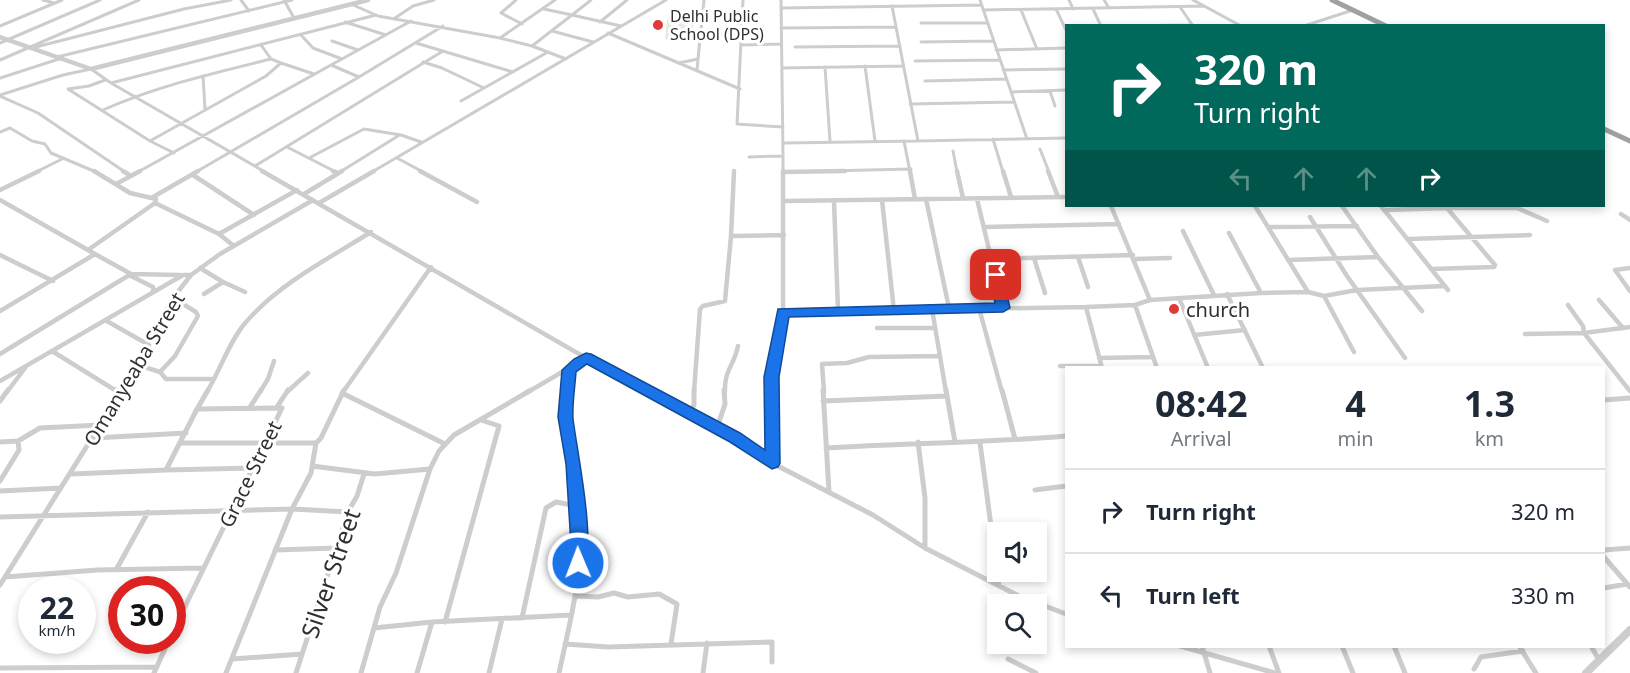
<!DOCTYPE html>
<style>
:root{--surface:#fff;--page:#f2f2f3;--text:#1f2937;--muted:#747a83;--line:#e0e1e3}
body{margin:0;font-family:"Noto Sans",sans-serif;background:var(--page);color:var(--text);height:100vh;display:flex;flex-direction:column;font-size:22px;white-space:nowrap}
*{box-sizing:border-box;margin:0}
p{font-size:20px;color:var(--muted)}
.icon{flex:none;width:33px;height:33px;fill:none;stroke:currentColor;stroke-width:2;stroke-linecap:round;stroke-linejoin:round}
.map{position:relative;flex:1;overflow:hidden}
.drawer{position:absolute;left:1065px;top:366px;width:540px;height:282px;display:flex;flex-direction:column;background:var(--surface);border-radius:0px;box-shadow:0 3px 9px #0003}
.drawer>*{flex:none}
.top-card{position:absolute;left:1065px;top:24px;width:540px;height:183px;border-radius:0px;box-shadow:0 3px 9px #0003;background:#00695c;color:#fff;overflow:hidden}
.controls{position:absolute;left:987px;top:522px;display:grid;gap:12px}
.controls a{display:grid;place-items:center;width:60px;height:60px;border-radius:0px;background:var(--surface);box-shadow:0 3px 9px #0003;font-size:30px}
.speed{position:absolute;left:18px;top:576px;display:flex;gap:12px;font-size:30px;font-weight:700;text-align:center}
.speed>*{display:grid;place-content:center;width:78px;height:78px;border-radius:50%;background:var(--surface);box-shadow:0 3px 9px #0003;line-height:1}
.speed small{font-size:15px;font-weight:400}
.speed .limit{border:9px solid #d22;background:#fff;color:#111}
.pin{position:absolute;display:grid;place-items:center;width:51px;height:51px;color:#fff;margin:-26px;border-radius:12px;box-shadow:0 3px 9px #0006}
.me{position:absolute;width:66px;margin:-33px;rotate:359deg;stroke-linejoin:round;filter:drop-shadow(0 0 4px #0008)}
.turn{display:flex;align-items:center;gap:21px;height:126px;padding:0 30px;font-size:27px}
.turn .icon{width:78px;height:78px;stroke-width:2.5}
.turn b{display:block;font-size:42px;line-height:51px}
.lanes{display:flex;align-items:center;height:57px;padding:0 30px;background:#0003;justify-content:center;gap:30px;direction:ltr}
.lanes .off{opacity:.35}
.eta{display:flex;justify-content:space-evenly;align-items:center;height:102px;text-align:center}
.eta b{font-size:36px;font-weight:700;line-height:42px}
ul{padding:0;list-style:none}
li{display:flex;align-items:center;gap:18px;height:84px;padding:0 30px;border-top:2px solid var(--line)}
li div{flex:1}
li b{display:block;font-size:22px}
li em{font-style:normal}
.map>svg:first-child{display:block}
</style>
<div class="map">
<svg width="1630" height="673" viewBox="0 0 1630 673">
<rect width="100%" height="100%" fill="#fff"/>
<path fill="#e5ecde" d="M685,14l9,6 -2,17 -12,5 -15,-3 2,-19 7,-5z"/>
<g fill="none" stroke-linecap="round" stroke-linejoin="round">
<path stroke="#cdcdcd" stroke-width="3" d="M43,0l11,3
M241,0l8,11
M284,0l10,18
M516,0l-15,13 21,11
M591,0l-19,15 49,11
M743,0l-6,124 46,3
M781,0l2,156
M980,0l47,139
M1069,0l4,9
M1104,0l5,8
M1193,0l48,26
M351,4l27,12 122,22
M892,6l26,135 148,-3
M1180,7l13,19
M781,8l200,-3
M544,9l28,6
M1056,9l10,21
M1093,9l8,17
M983,10l221,-4
M1021,10l16,39
M395,18l18,-12 21,-6
M345,22l41,13
M600,22l27,-22
M921,23h66
M0,26l62,-26
M1112,26l81,-1
M1304,26l49,-16
M781,28l115,-1
M552,31l41,11
M608,33l132,56
M301,35l12,13 29,11
M701,35l41,-1
M332,41l26,9
M921,42l72,-1
M0,43l100,-43
M416,43l97,29
M261,45l10,14
M741,45l40,-1
M532,46l-32,-8 55,-38
M795,47l105,-1
M32,48l152,-39 47,-9
M996,50l70,-2
M57,57l235,-57
M566,59l-34,-13 40,-31
M698,59l6,-59
M0,60l139,-60
M915,61l85,-1
M423,62l19,6 42,20
M281,63l33,11
M679,63l19,-4 -1,11
M331,65l80,-44
M865,66l10,75
M825,67l5,74
M782,68l121,-2
M1003,70l63,-1
M203,76l2,33
M359,77l84,-51
M0,78l62,-20
M925,81l81,-2
M111,83l265,-68
M68,89l82,52 24,12
M68,89l21,-3 16,-6
M1050,91l5,15
M1011,92l55,-2
M0,95l63,-20 28,-6 20,14 154,89
M0,96l38,17 87,59
M461,101l87,-49
M910,104l104,-2
M103,110c54,-24 111,-37 168,-51l10,4 -15,13 -116,65
M0,132l10,-4 22,13 13,3 6,9 45,19
M993,139l10,33
M904,141l6,31
M784,143l134,-2
M287,147l49,25
M1040,149l9,23
M953,151l4,21
M311,157l53,-28 37,6 20,7
M749,157l34,-1v16
M397,158l26,14
M255,166l188,-115
M36,172l28,-14
M138,172l193,-107 28,12 -163,95
M340,172l58,-36
M372,172l294,-172
M784,172l127,-3"/>
<path stroke="#cdcdcd" stroke-width="4.5" d="M94,171l36,22 26,6 -1,4 64,31 15,12
M123,171l8,5
M262,171l324,187 63,34
M333,171l5,2
M420,171l57,31
M734,171l-3,65 53,-1
M783,171v141l303,-5 49,-2 15,-5
M910,171l5,28
M957,171l6,27
M1003,171l8,26
M1048,171l10,26
M784,172l61,-1
M193,175l61,40
M116,184l24,-13
M0,190l39,-19
M304,194l38,-23
M153,197l45,-26
M926,199l23,109
M977,199l26,109
M0,200l95,54
M882,200l12,111
M784,201l282,-4
M834,201l4,109
M319,203l55,-32
M1111,206l39,94 111,-7 47,-1 16,4 33,-6 87,-4
M1255,206l53,86
M1342,206l36,51 44,54
M1381,206l67,84
M1447,208h70l30,13
M1385,210l62,-2 48,57 -1,2 -63,2
M1621,214l9,6
M1310,217l37,59 58,82
M984,227l135,-3
M1269,227l88,-1
M1183,231l31,64
M1229,233l32,60
M219,234l78,-44
M1408,239l122,-4
M88,250l67,-47
M0,255l53,26
M1078,257l10,30
M1034,258l11,35
M992,259l141,-4
M1135,259l35,-1
M1288,260l90,-3
M200,268l23,14
M1630,268l-15,2 15,21
M129,275l24,12v5
M204,294l19,-12 22,10
M1227,294l36,74
M1324,296l30,56
M1179,298l29,70
M1599,300l24,28
M1135,305l22,63
M1568,305l15,21 1,7 46,58
M1086,307l16,61
M979,308l23,84
M932,309l14,83
M0,311l95,-57 36,20
M105,320l44,25
M877,328h58
M1525,334l59,-1 46,-6
M1194,335l51,-5
M52,351l66,41
M0,354l131,-80 49,1
M1099,358l54,-1
M138,365l22,7 6,7h48l-7,13
M1060,366h41
M160,372l15,-16 23,-40 -2,-4 -23,-14
M214,379c10,-19 18,-41 32,-57 34,-39 82,-63 125,-90
M0,381l183,-106h8
M7,392l18,-24
M121,392l52,-94 18,-23 29,-21 93,-54
M260,392l8,-13 6,-18
M287,392l21,-19
M343,392l88,-125
M528,392l58,-34
M568,392l1,-22
M694,392l6,-83 3,-3 22,-5 6,-65
M725,392c-1,-22 9,-26 13,-46
M771,392v-15l12,-65
M824,392l-2,-28 25,-1 22,-6 71,-1"/>
<path stroke="#cdcdcd" stroke-width="5" d="M116,390l4,3
M646,390l89,48 37,25 101,52 52,33 94,48 47,18
M771,390l1,73
M823,390l6,102
M946,390l9,52
M1002,390l13,49
M342,393l103,51
M1604,400l26,-2
M0,401l8,-11
M823,401l124,-5
M250,407l11,-17
M277,407l11,-17
M197,409l11,-19
M689,413l5,-8v-15
M717,428l8,-24 -1,-14
M94,438l92,-5
M0,442l18,-1 22,-13 61,-3
M918,442l7,56v50
M181,443h135l5,-5 23,-48
M980,443l19,143
M826,448c80,-5 160,-5 240,-12
M312,466l63,8 55,-5
M166,470l87,-2
M72,474l94,-4 31,-61 85,-1 -110,225
M0,481l19,-31 -1,-9
M1035,490l31,-4
M0,491l61,-3
M0,517l292,-8 56,3
M275,550l62,-2
M1604,550l26,-2
M1604,557l26,30
M116,570l32,-58
M5,577l92,-7 106,-2
M0,585l122,-195
M1604,588l23,-4
M575,596l23,1 16,-4 14,4 31,-3 18,10 -6,40
M522,618l24,-110 10,-6 21,4
M445,622l54,-196 -18,-6
M374,628l58,-6 139,-7
M565,644l43,3 164,-5v20
M1180,646l95,27
M1202,646l8,27
M1269,646l10,27
M1342,646l11,27
M1394,646l11,27
M1519,646l17,27
M1591,646l8,14
M232,659l70,-5
M1008,659l28,14
M0,668l157,-1
M1474,669l7,-12 42,-6
M154,673l15,-33
M226,673l66,-164 19,-36 5,-30
M296,673l52,-161 9,-16 7,-22
M361,673l19,-66 16,-34 34,-104 9,-18 15,-16 77,-45
M417,673l15,-51
M489,673l13,-54
M559,673c9,-42 20,-84 21,-127 1,-52 -16,-104 -12,-156
M703,673l4,-30"/>
<path stroke="#cdcdcd" stroke-width="4.5" d="M0,37l91,32 277,-69"/>
<path stroke="#cdcdcd" stroke-width="8" d="M1586,673l44,-43"/>
<path stroke="#a0a0a0" stroke-width="5" d="M1332,0l54,26
M1604,129l26,12"/>
</g>
<path fill="#1a73e8" stroke="#114b97" stroke-width="1.5" d="M996,271l6,4 8,33 -7,4 -214,5 -10,60 1,86 -2,4 -6,2 -42,-27 -143,-78 -11,8c-1,15 -4,32 -3,47 4,32 23,123 11,149l-6,2 -6,-2 -2,-5 1,-18 -5,-81 -8,-47 4,-47 12,-11 12,-6 5,1 149,79 25,17 -1,-73 14,-68 217,-6 -6,-28z"/>
<g fill="#e03938" stroke="#fff" stroke-width="2">
<circle cx="658" cy="25" r="6"/>
<circle cx="1174" cy="309" r="6"/>
</g>
<g text-anchor="middle" dominant-baseline="central" stroke-width="6" stroke-linejoin="round" paint-order="stroke">
<g font-size="16" fill="#303030" stroke="#fff" text-anchor="start">
<text x="670" y="16">Delhi Public<tspan x="670" dy="18">School (DPS)</tspan></text>
</g>
<g font-size="20" fill="#303030" stroke="#fff" text-anchor="start">
<text x="1186" y="309">church</text>
</g>
<g font-size="20" fill="#303030" stroke="#fff">
<text transform="translate(134 369) rotate(-59)">Omanyeaba Street</text>
<text transform="translate(250 474) rotate(-64)">Grace Street</text>
</g>
<g font-size="24" fill="#303030" stroke="#fff">
<text transform="translate(330 573) rotate(-71)">Silver Street</text>
</g>
</g>
</svg>
<div class="controls">
<a><svg class="icon" aria-label="sound" viewBox="0 0 24 24"><path d="M4 9h4l5-4v14l-5-4H4zM17 9q2 3 0 6"/></svg></a>
<a><svg class="icon" aria-label="search" viewBox="0 0 24 24"><circle cx="10" cy="10" r="6"/><path d="M15 15l6 6"/></svg></a>
</div>
<div class="speed"><div>22<small>km/h</small></div><div class="limit">30</div></div>
<div class="pin" style="left:996px;top:275px;background:#d93025"><svg class="icon" aria-label="arrive" viewBox="0 0 24 24"><path d="M6 21V4h12l-3 4 3 4H6"/></svg></div>
<svg class="me" style="left:578px;top:563px" viewBox="-20 -20 40 40"><circle r="17" fill="#1a73e8" stroke="#fff" stroke-width="3"/><path d="M0-11L8 9 0 5-8 9z" fill="#fff"/></svg>
<div class="top-card">
<div class="turn"><svg class="icon" aria-label="right" viewBox="0 0 24 24"><path d="M7 20v-9h11M14 6l5 5-5 5"/></svg><div><b>320 m</b>Turn right</div></div>
<div class="lanes"><svg class="icon off" aria-label="left" viewBox="0 0 24 24"><path d="M17 20v-9H6M10 6l-5 5 5 5"/></svg><svg class="icon off" aria-label="ahead" viewBox="0 0 24 24"><path d="M12 20V5M6 11l6-6 6 6"/></svg><svg class="icon off" aria-label="ahead" viewBox="0 0 24 24"><path d="M12 20V5M6 11l6-6 6 6"/></svg><svg class="icon" aria-label="right" viewBox="0 0 24 24"><path d="M7 20v-9h11M14 6l5 5-5 5"/></svg></div>
</div>
<section class="drawer">
<div class="eta">
<div><b>08:42</b><p>Arrival</p></div>
<div><b>4</b><p>min</p></div>
<div><b>1.3</b><p>km</p></div>
</div>
<ul>
<li><svg class="icon" aria-label="right" viewBox="0 0 24 24"><path d="M7 20v-9h11M14 6l5 5-5 5"/></svg><div><b>Turn right</b></div><em>320 m</em></li>
<li><svg class="icon" aria-label="left" viewBox="0 0 24 24"><path d="M17 20v-9H6M10 6l-5 5 5 5"/></svg><div><b>Turn left</b></div><em>330 m</em></li>
</ul>
</section>
</div>
